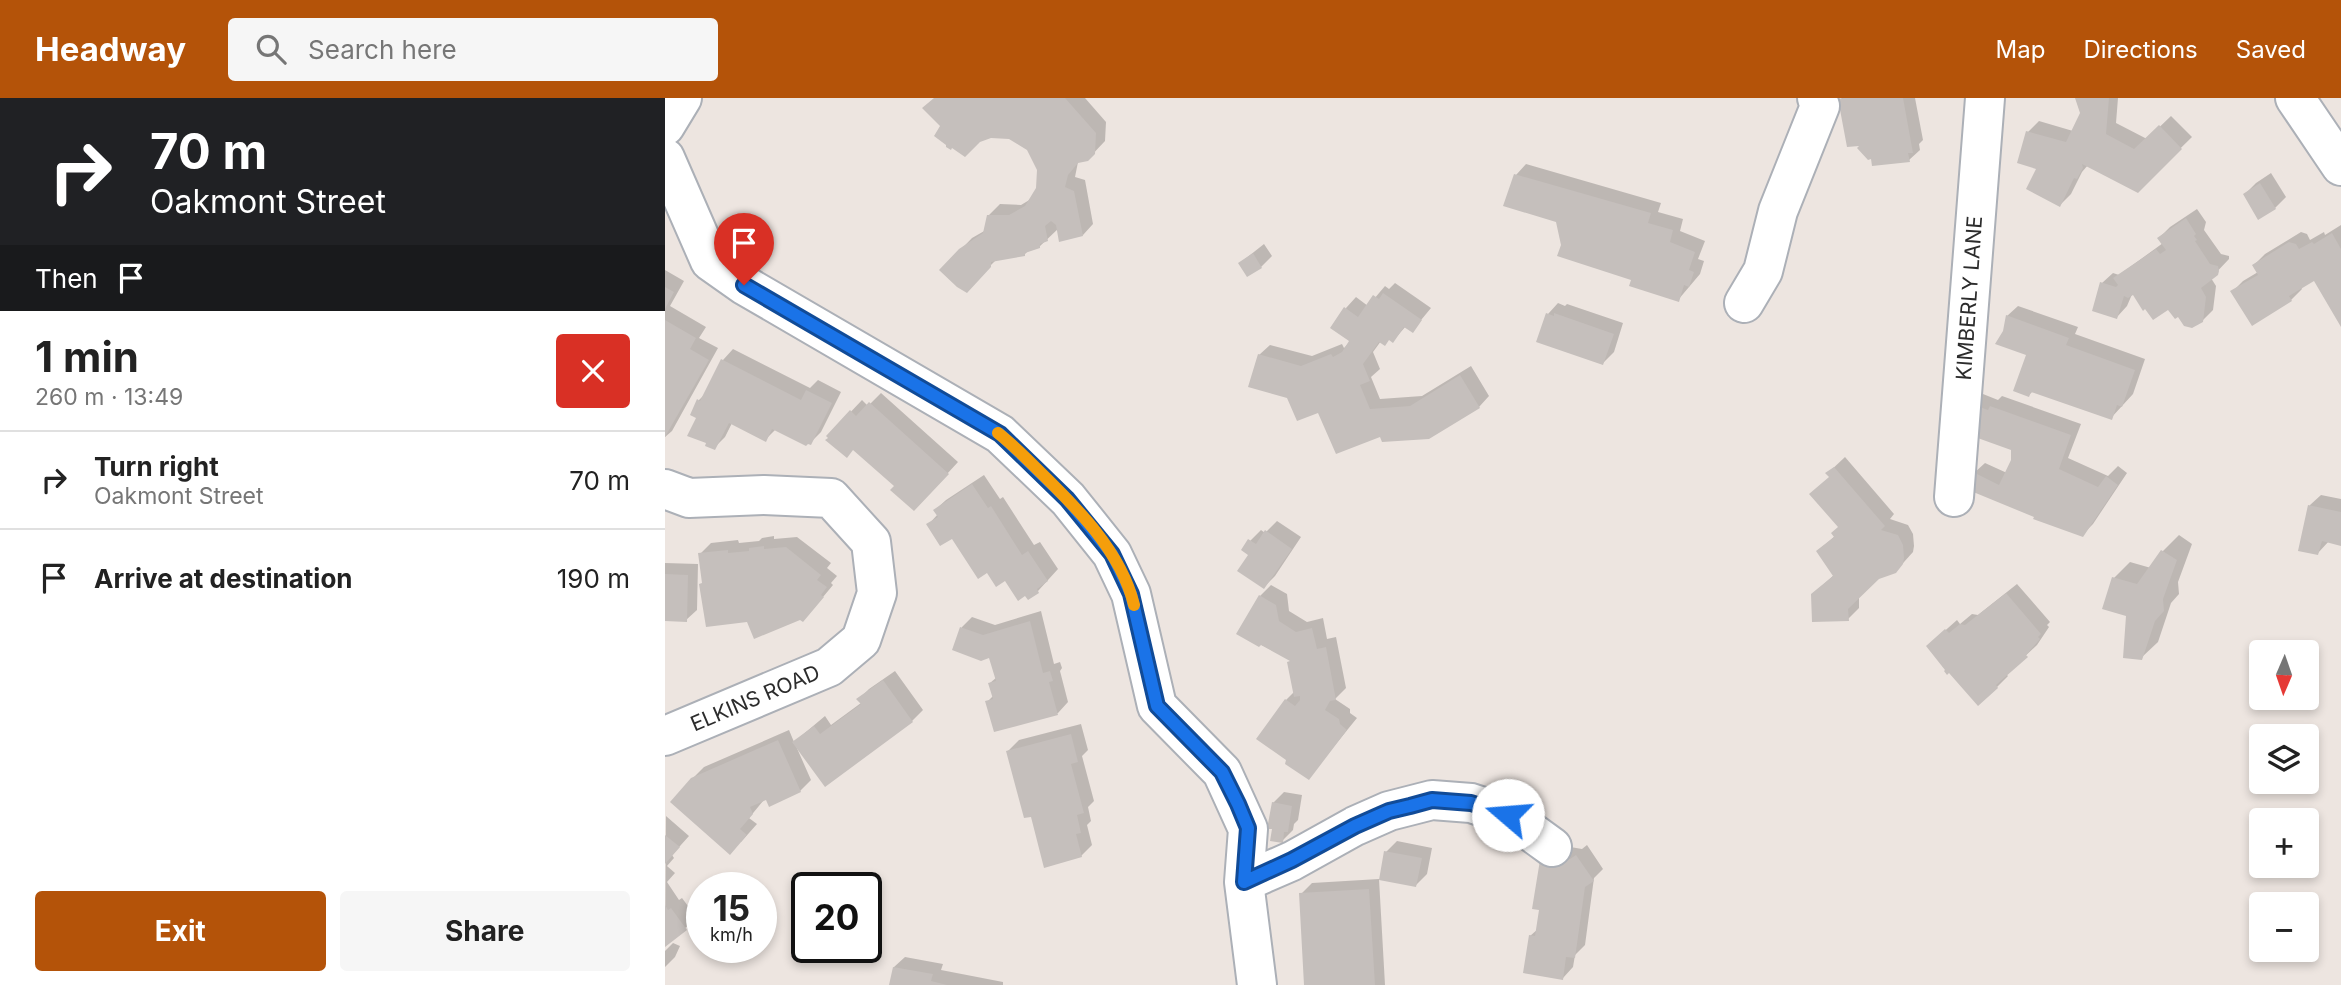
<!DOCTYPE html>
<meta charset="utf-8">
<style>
:root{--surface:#fff;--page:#f6f6f6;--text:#222;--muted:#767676;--line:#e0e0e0;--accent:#b45309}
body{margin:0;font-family:Inter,sans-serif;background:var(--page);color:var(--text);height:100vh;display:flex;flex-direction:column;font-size:26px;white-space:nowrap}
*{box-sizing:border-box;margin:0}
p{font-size:23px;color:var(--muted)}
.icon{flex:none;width:38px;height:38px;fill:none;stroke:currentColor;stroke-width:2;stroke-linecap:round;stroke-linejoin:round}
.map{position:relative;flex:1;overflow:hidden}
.details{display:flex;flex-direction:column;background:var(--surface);width:665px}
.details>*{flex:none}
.guide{background:#202124;color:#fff;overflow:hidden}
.needle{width:46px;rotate:182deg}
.tools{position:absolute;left:1584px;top:542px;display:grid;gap:14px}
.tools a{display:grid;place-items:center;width:70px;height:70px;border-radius:7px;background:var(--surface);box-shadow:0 4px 10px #0003;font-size:35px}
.speed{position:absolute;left:21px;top:774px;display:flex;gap:14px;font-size:35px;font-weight:700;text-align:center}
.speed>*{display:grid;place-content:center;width:91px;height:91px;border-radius:50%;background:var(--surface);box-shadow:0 4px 10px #0003;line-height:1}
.speed small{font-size:18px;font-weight:400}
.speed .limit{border:4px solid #111;border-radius:10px;background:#fff;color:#111}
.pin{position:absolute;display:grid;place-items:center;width:60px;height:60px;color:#fff;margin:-72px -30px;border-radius:50% 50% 50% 0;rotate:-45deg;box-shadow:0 0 7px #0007}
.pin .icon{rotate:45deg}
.me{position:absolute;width:77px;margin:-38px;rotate:288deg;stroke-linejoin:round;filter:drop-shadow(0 0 5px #0008)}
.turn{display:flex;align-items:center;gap:24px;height:147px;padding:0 35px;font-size:32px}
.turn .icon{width:91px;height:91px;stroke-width:2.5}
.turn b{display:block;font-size:49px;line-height:60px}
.then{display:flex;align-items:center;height:66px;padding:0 35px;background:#0003;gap:14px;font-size:26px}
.round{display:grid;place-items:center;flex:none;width:74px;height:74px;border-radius:7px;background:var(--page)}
.headline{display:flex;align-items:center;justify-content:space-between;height:119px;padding:0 35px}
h1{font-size:42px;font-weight:700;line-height:52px}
.button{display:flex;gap:14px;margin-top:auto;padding:14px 35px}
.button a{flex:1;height:80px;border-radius:7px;background:var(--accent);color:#fff;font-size:28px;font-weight:700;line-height:80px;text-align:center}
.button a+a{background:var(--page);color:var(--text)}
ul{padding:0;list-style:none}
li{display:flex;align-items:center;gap:21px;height:98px;padding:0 35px;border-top:2px solid var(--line)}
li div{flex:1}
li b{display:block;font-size:26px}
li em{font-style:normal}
header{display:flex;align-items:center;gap:42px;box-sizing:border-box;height:98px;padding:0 35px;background:var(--accent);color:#fff}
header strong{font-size:33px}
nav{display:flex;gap:38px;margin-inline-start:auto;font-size:24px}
.search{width:490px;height:63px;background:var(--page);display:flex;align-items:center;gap:18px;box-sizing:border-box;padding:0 24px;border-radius:7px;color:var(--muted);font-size:26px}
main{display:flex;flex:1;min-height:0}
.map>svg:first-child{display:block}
</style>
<header>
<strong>Headway</strong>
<div class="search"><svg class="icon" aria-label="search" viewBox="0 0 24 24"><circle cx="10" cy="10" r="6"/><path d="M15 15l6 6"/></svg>Search here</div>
<nav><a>Map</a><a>Directions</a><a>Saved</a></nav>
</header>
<main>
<section class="details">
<div class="guide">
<div class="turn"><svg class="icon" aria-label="right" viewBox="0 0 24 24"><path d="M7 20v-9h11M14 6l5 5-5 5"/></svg><div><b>70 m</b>Oakmont Street</div></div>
<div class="then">Then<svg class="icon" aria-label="arrive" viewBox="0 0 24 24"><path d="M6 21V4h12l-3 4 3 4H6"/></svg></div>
</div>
<div class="headline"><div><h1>1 min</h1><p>260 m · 13:49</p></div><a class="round" style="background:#d93025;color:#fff"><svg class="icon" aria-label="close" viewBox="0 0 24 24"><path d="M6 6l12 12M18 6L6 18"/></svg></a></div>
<ul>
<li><svg class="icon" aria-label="right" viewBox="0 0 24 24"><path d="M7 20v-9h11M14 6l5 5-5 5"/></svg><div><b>Turn right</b><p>Oakmont Street</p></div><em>70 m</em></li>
<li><svg class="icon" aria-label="arrive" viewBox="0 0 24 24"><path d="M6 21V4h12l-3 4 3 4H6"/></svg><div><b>Arrive at destination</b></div><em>190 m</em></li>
</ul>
<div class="button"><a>Exit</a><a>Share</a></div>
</section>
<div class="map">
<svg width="1676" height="887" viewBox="0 0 1676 887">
<rect width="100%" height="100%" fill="#ede5e0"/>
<path fill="#0003" d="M270,0h150l21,24 -1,19 -17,18 -10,3 -3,15 10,3 8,44 -10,11 -24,-7 -20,19 -9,2 -6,6 -28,5 -30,30 -24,-21 30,-31 14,-8 3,-15 11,-11 21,1 10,-6 7,-11 1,-19 -11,-20 -18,-12h-19l-12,3 -36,-14z
M1177,0h73l8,42 -4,4 1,6 -11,10 -37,-3 -32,-57z
M1411,0h42l-2,25 31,16 24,-23 21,21 -55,54 -49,-26 -6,7 -11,22 -11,11 -22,-37 -10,-36 11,-11 34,10 9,-18z
M861,66l135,39 -3,9 25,7 -3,12 25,10 -7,18 6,2 -4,13 -22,26 -115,-55 -5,-25 -42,-45z
M1606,75l15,24 -11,11 -30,-14 11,-11z
M1532,111l9,13 -2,8 17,24 8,2v3l-18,19 5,8 -3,24 -11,11 -69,-29 -6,14 -10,11 -15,-34 11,-10 6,2 44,-32 -4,-5 11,-11z
M1676,127v97l-27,-43 -13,8 1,2 -11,11 -39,24 -20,-32 11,-11 15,-9 -4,-7 11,-11 36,-22 6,2 3,6 14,-8 1,3z
M599,146l8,12 -11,11 -21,-4z
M0,172l19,11 -14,25 36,21 -7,11 19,10 -46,83 -7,6z
M730,185l36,25 -19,23 -6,-5 -13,15 -3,-3 -9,3 -8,11 7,17 -9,8 9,22 42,-3 49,-30 18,30 -10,11 -97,28 -63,-24 -31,-15 -29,-41 11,-10 42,11 30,-12 2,4 7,-7 -5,-33 10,-11 12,9 17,-20 4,3z
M893,205l7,3 2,-2 56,19 -9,29 -11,11 -55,-49z
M1353,208l60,21 -3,7 70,25 -12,35 -22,24 -77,-28 -5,5 -1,-41 -23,-22 2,-16z
M68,251l77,39 8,-8 23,12 -20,40 -11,11 -34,-14 -11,11 -33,-17 -7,14 -11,11 -15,-31v-17l7,-7 17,-33z
M216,295l77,69 -33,36 -29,-12 -42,-38 -26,-12 34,-36 6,6z
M1318,296l15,6 4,-4 79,28 -13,34 40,18 10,-10 9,7 -34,51 -11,11 -46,-19 -62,-43 11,-10 22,10 6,-12v-12l-41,-44z
M1180,359l49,57 -4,5 18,6 5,9 1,12 -1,6 -18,20 -17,5 -19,20v11l-11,11 -36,-24 22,-20 -16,-24 17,-15 5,-10 -10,-50 -2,-3z
M319,377l16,24 3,-2 31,48 6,-3 18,27 -20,22 -10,7 -22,-20 -19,-7 -35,-35 -24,-11 10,-11 -3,-4 11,-10z
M1656,397l20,4v45l-12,-3 -11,12 -18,-3 10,-45z
M612,423l24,16 -26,39 -11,11 -14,-33v-13l11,-11 4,3z
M1514,437l13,9 -14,38 1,12 -8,9 -13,39 -17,16 -27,-80 16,-16 21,6 12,-17z
M109,438v3l23,-2 34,26 -4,5 10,8 -6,7 2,2 -20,24 -13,9 -51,3 -46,-39 -3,-28 11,-11 27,-3 1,3 20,-2 3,-3z
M0,465l33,1 -1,46 -11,10h-21z
M1352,486l33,38 -3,3 2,2 -12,18 -31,29 2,2 -11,11 -58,-51 18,-16 3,4 12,-10 6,1z
M606,487l16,9 2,17 18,11 16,-4 4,21 9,-2 10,51 -11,11 15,10v4l7,5 -48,59 -23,-77 8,-8 -3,-32 -53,-27 22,-37z
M376,513l13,53 6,-2 2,6 -2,3 8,31 -10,11 -63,17 -8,-28 7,-7 -4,-12 7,-6 -6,-21 -37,-7 8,-22 10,-10 23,8z
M230,573l28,39 -11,11 -116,25 15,34 -11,11 -38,9 1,1 -14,17 8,6 -16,18 -49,-63 12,-12 85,-37 5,12 31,-26 6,9 30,-22 -2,-4 10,-10z
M416,626l7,26 -6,6 12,45 -6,6 3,14 -4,4 5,20 -11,11 -49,-41 -24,-64 11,-11z
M619,694l18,3 -4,25 -4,4 -1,6 -11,11 -9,-38z
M1,718l23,20 -17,19 2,3 -7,8 8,7 -8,9 12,18 3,-2 15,20 -32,27z
M732,743l35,7 -5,26 -11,11 -30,-33z
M888,746l29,5 5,-4 16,24 -9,9 -9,67 -10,10 -2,12 -10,11 -33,-42 8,-7z
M714,781l6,106h-79l-5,-91 11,-11z
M8,845l7,3 -5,11 -10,10v-16z
M240,859l38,7 -2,6 62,12v3h-112l3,-18z"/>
<path fill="#c5bfbc" d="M269,0h131l31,35 -1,21 -7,7 -10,2 -10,12 -3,12 9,4 9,45 -24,6 -3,-17 -5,-4 -6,5 3,15 -8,3v4l-15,5v3l-34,6v5l-24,26 -10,-6 -18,-17 20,-21 24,-16 4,-18h22l16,-9 11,-18 1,-18 -10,-20 -18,-11 -18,-1 -11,4 -15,15 -13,-9 -1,2 -5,-3v-2l-12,-9 6,-10 -18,-18z
M1179,0h59l10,55h-5l2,9 -38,4 -1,-7 -3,1 -11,-12 2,-2 -12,1 -9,-48z
M1410,0h34l-3,36 28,15 25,-24 23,24 -44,44 -56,-29 1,4 -6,11 -3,-1 -14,29 -34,-18 10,-20 -19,-6 9,-32 40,11 14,-29z
M849,76l137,39 -3,10 25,7 -3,12 25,10 -6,18 5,2 -5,15 -5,-2 -5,17 -50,-16 2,-6 -74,-24 4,-11 -5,-23 -53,-16z
M1595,85l16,26 -18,11 -15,-26z
M1521,120l10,16 -2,2 3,4 -2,1 15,23 8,2 1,5 -1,4 -17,13 5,9 -3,25 -11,6 -8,-2 -6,-9 -3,2 -7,-9 -15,10 -8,-11 -2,2 -10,-16 -5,3 -4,-2 -7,23 -25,-8 8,-29 16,5 2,-2 -5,-7 43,-29 4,5 6,-4 -9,-12z
M1667,135l9,16v78l-27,-46 -25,15 3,5 -40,25 -22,-35 28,-16 -6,-10 37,-23 7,2 3,5 13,-7 2,2z
M588,155l9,15 -15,9 -9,-14z
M0,189l9,5 -9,17z
M718,195l39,27 -9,13 -9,-6 -11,16 -4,-3 -4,6 -6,-4 -16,22 7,17 -10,4 10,24 40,-3 50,-31 20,33 -51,31 -47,3 -2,-5 -44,17 -18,-41 -21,8 -10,-23 -39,-11 10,-33 43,12 30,-12 2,3 9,-5 7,-11 -19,-13 14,-21 14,10 15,-22 6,4z
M881,215l8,3v-3l60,21 -11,31 -67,-23z
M1341,217l63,23 -3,7 69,25 -13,37 -5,-2 -5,15 -81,-28 -2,5 -16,-6 13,-36 -31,-11 8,-13z
M0,222l31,18 -6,11 19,11 -44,77z
M56,261l80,41 5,-10 26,13 -21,42 -3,-1 -2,2 -34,-17 -6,13 -37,-19 -14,27 -10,-4 1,-3 -19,-7 9,-18 -6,-3 7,-16 3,2z
M204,304l80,72 -35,37 -24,-21 4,-4 -41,-36 -6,8 -22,-18 3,-2 -2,-2 24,-26 6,6z
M1306,306l17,6 2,-4 81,29 -12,34 39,18 8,-11 12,9 -35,52 -50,-18 1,-2 -68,-28 7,-17 26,13 12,-25v-10l-50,-18z
M1169,369l51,59 -4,4 17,5 5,10 1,13 -1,6 -7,9 -17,6 -31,30 1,12 -37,1 -1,-28 22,-18 -17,-25 18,-14 -3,-4 7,-6 -29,-33 20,-17 -4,-4z
M307,386l16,24 3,-2 31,49 6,-4 20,30 -11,8 2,4 -11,7 -3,-4 -7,5 -13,-20 -9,6 -9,-14 -9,6 -26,-40 -12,7 -14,-22 12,-7 -5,-7z
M1643,407l33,7v34l-19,-5 -4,14 -20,-4z
M600,432l27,19 -28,40 -27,-18 11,-16 -7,-5 7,-11 8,5z
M99,448v3l22,-2 35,28 -4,5 10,7 -6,8 3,2 -21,25 -3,-2 -46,19 -7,-17 -41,5 -7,-43 3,-1 -4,-30 30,-3v3l21,-2v-3z
M1496,452l16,10 -14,39 1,12 -9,10 -13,39 -19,-2 3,-42 -24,-7 10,-32 25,7z
M0,476l23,1 -1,47 -22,-1z
M1341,495l35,41 -3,3 2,2 -14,16 2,2 -32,28 2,3 -20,18 -29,-33 -2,2 -3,-4 1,-1 -19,-24 19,-17 4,4 11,-9 5,1z
M594,497l17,10 3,16 17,11 16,-4 5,21 9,-2 10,53 -6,1 -5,9 14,9 1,5 7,6 -38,50 -24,-16 1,-4 -30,-21 29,-40 10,7 5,-6v-4l-6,1 -7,-35 3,-1 -29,-16 -2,2 -23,-13z
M365,523l13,52 7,-2 3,10 -4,1 9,33 -64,17 -9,-31 8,-2 -5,-16 8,-2 -7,-23 -8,3 -29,-11 8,-23 23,8z
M218,582l30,42 -88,65 -33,-45 22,-16 6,8 41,-30 -5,-5z
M406,636l7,28 -7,2 13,49 -7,2 4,18 -5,1 6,23 -38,11 -13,-51 -7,1 -18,-67z
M113,642l23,52 -32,15 -3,-7 -16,7 3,7 -13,15 7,6 -17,20 -60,-53 21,-24z
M607,704l20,4 -4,26h-4l-1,11 -13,-2 2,-12h-5z
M0,737l15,12 -15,17z
M719,753l38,7 -6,29 -37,-7z
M876,756l29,5 6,-4 18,26 -9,6 -10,71 -9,-1 -3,23 -40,-7 6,-38 6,1 4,-26 -7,-1z
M704,791l6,96h-71l-5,-92z
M0,807l3,5 3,-2 16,22 -22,17z
M228,869l40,7 -2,7 16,4h-58z"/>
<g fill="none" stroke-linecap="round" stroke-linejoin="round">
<defs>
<path id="minor" d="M1630,0l46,68
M0,28l17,-28
M0,60l45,103 34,24 256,149 68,65 44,55 19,40 26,112 65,66 26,57 -4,53 13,103
M1079,205l19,-32 15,-60 42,-105 -3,-8
M0,391l24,9 75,-3 67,3 40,44 6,51 -16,47 -32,27 -164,69
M1289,399l31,-399
M579,784l48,-21 63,-35 34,-15 43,-11 39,3 37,12 44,32"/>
</defs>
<use href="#minor" stroke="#acb0b7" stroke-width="42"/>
<use href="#minor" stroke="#fff" stroke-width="38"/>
</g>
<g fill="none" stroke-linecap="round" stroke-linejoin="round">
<defs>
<path id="route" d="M79,187l256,149 67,65 45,55 19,40 26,112 65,66 16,32 10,24 -4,54 48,-22 63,-34 34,-15 21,-5 22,-6 39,3 37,12"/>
</defs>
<use href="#route" stroke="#114b97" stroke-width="18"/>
<use href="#route" stroke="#1a73e8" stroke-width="12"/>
<path stroke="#f59e0b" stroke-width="12" d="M333,335c14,11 27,24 40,37 38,37 83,81 96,135"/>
</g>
<g text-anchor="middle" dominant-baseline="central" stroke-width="5" stroke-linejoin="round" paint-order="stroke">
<g font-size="21" fill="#2c2c2c" stroke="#fff">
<text transform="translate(1304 200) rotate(-86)">KIMBERLY LANE</text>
<text transform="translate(90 600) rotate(-23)">ELKINS ROAD</text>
</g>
</g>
</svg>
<div class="tools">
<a><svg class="needle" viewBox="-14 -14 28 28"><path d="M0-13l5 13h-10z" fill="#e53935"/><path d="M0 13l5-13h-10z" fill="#767676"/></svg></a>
<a><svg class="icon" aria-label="layers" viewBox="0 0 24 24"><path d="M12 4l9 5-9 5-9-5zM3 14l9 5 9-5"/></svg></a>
<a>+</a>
<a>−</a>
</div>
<div class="speed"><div>15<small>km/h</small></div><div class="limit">20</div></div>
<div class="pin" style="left:79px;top:187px;background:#d93025"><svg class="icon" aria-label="arrive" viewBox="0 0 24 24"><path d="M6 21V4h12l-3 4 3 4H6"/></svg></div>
<svg class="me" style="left:843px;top:717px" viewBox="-20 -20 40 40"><circle r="19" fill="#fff"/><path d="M0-13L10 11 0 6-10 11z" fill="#1a73e8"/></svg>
</div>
</main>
